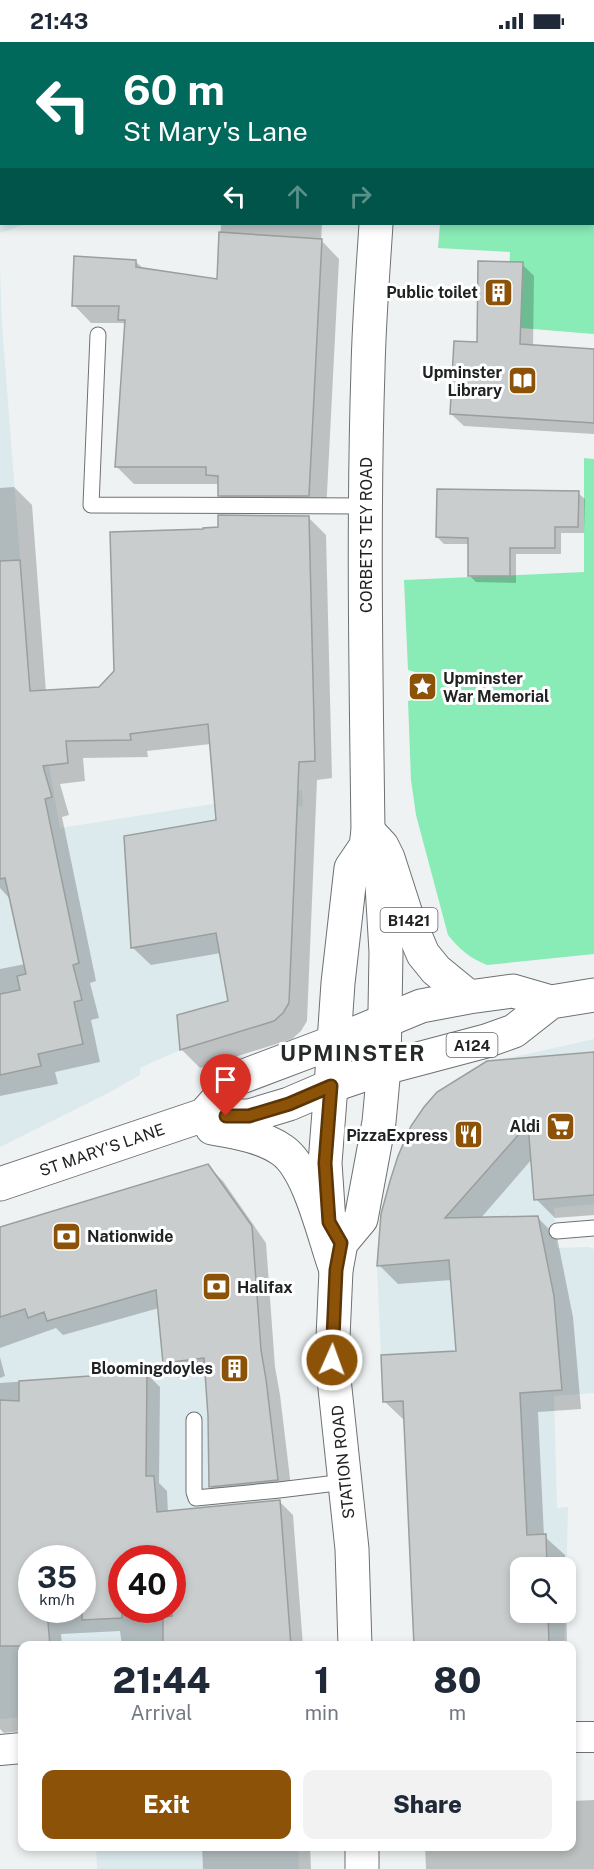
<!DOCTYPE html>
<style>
:root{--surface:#fff;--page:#f2f2f3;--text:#1f2937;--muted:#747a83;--accent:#8b5208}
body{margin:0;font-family:"Public Sans",sans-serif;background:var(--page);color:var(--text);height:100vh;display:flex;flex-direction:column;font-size:22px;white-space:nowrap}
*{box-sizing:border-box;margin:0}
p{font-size:20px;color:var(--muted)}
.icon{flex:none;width:33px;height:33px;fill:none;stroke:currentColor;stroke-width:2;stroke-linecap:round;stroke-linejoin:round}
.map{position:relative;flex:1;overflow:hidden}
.side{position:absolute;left:18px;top:1599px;width:558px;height:210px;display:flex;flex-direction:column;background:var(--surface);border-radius:12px;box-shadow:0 3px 9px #0003}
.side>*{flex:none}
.guide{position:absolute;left:0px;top:0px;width:594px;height:183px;box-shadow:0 3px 9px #0003;background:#00695c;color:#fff;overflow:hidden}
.buttons{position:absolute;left:510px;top:1515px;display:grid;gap:12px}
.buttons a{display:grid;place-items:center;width:66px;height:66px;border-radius:12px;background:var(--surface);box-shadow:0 3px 9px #0003;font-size:30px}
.speed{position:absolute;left:18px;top:1503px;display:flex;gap:12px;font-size:30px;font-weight:700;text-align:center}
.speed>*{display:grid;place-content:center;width:78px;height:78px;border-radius:50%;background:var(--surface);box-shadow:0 3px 9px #0003;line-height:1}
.speed small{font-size:15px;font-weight:400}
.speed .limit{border:9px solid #d22;background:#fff;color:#111}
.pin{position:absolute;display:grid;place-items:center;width:51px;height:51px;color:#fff;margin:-62px -26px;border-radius:50% 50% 50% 0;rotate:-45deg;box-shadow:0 0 6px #0007}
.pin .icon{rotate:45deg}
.me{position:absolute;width:66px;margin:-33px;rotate:2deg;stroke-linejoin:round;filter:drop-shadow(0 0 4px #0008)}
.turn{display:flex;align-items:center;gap:21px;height:126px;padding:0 24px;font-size:27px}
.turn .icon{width:78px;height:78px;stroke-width:2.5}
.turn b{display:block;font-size:42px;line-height:51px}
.lanes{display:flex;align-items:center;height:57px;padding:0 24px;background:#0003;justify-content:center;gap:30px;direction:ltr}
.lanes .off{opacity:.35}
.eta{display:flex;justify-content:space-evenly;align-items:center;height:102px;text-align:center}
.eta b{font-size:36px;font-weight:800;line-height:42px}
.action{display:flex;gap:12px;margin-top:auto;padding:12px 24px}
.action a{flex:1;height:69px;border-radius:12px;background:var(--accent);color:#fff;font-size:24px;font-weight:800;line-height:69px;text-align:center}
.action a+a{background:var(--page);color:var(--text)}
.status{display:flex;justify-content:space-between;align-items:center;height:42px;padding:0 30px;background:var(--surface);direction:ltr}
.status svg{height:16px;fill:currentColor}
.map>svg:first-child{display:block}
</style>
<div class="status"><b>21:43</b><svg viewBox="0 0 49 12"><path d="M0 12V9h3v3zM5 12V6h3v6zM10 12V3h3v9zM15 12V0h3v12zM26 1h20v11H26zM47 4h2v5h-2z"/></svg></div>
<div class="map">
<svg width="594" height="1827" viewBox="0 0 594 1827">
<rect width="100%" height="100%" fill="#eef2f3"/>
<path fill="#dce9ed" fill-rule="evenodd" d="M0,0h315v2h-313v180h23l-25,9z
M0,226l2,57 31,401 9,-1 18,103 242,-38 1,16 -5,1 -9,196 -6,10 -9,8 -94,29 -40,18v7l-28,16 -112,56z
M594,997v165l-40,4 3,40 32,-1 5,2v144l-40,3 3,112 11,-1 -2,89v-28h-46v44l45,1 -1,32h-150l-11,-243h-20l-6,-136 5,-57 16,-53 13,-30 71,-62z
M187,1129l33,9 32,46 9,124 5,29 13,111 12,155 -269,1v71l-22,2v-492zM32,1516h50v52h-50zM122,1516h50v52h-50z
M96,1805h202l1,22h-202z"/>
<path fill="#89ebb6" d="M429,0h165v292l-87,-7 3,-75 -72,-4 2,-24h152v-180h-163z
M584,416l10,1v495l-107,11c-17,-7 -27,-15 -39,-30l-32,-120 -5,-35 -3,-79 18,-4v-22l-18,-5 -4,-90 180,-8z"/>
<path fill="#0003" fill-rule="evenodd" d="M232,0h101v2h-101z
M221,182h101l-1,16 18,19 -13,254h-89l-18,-18v-8l-2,-3h-83l-18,-18 10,-140 -3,-3h-32l-17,-18 62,-43 8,7 74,12z
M522,222l12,12 -1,71 61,3v84l-130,-8 -13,-12 27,-71z
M14,445l18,18 14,187 54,-4 15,-16 89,-141 104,-14 18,18 6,243 -15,2 -10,241 -6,10 -9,8 -92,29 -18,-18 -3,-34 51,-14 -9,-49 -70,12 -18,-17 85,-126 -7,-78 -64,7 1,6 -65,1 2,23 -25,3 9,31 -7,2 34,164 -6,2 9,35 -8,2 9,42 -45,10 3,12 -58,12v-127l25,-5 -14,-64 -11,-12v-400z
M578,451l7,6 -1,34h-23v21h-45v29l-40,-1 -7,-7v-31h-25l-7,-7z
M594,1011v162l-39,3 -19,-19 -4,-40 -52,60 58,-1 19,19 16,80 8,92 -43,3 6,124 21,19v13h-45v44h46v-22l1,56h-151l-11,-225 -20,-19 73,-49 -6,-73 -54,4 -19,-19z
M208,1124l15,15 43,62 9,124 5,28 12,100 -67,6 -15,-15v-70l-4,-42 -27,4 -15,-15 -5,-55 -96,27 -7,-7 -56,20v-119z
M0,1315l5,19 -5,2z
M146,1331l14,14 -1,96 8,8 1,22 111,-12 14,14 10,131h-181l-2,-15 -59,3 1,12h-40v85l-18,2 -4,-4v-346zM32,1516h50v52h-50zM122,1516h50v52h-50z
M594,1758v69h-168l-1,-23h147v-45z
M202,1804h108l1,23h-108z"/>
<path fill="#c9cdcd" stroke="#9a9e9d" stroke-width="1.5" d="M219,190l103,7 -13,257h-91v-20l-12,-1v-8h-91l10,-147h-7l1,-14h-47l2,-50 62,4v7l81,12z
M478,219l45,1 -3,82 74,5v74l-144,-9 4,-73 23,1z
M437,447l142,2 -1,36h-23v21h-45v28h-42v-38l-32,-1z
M218,473l91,1 6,245 -16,1 -10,241 -6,10 -9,8 -94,29 -3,-35 51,-14 -12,-68 -85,15 -7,-112 92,-16 -8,-96 -78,10 1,6 -65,1 2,22 -25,3 9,31 -7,2 34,164 -6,2 9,35 -8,2 9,42 -45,10 3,12 -41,9v-81l20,-4 -3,-14 9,-2 -21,-96 -5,1v-318l20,-1 10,131 69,-4 15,-16 -4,-139 93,-3v-1l15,-1z
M594,1010v143l-60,5 -6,-76 -83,94 93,-2 16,80 8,94 -42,3 7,142 19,-1 1,34h-27v44h28l1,34h-135l-11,-245 -20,1 -2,-47 75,-4 -7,-91 -72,6 4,-52 9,-33 8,-25 13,-30 13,-19 13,-15 50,-31z
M208,1122l44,62 9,124 5,29 12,101 -69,7 -1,-71 -4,-58 -41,5 -7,-73 -109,31 -3,-9 -16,6 -3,-9 -25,8v-90z
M147,1330l-1,104h8l3,36 123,-12 11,146h-128v-29l9,-1v-58h-50v60l-40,2v-62h-50v52h15l3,36h-50v-246l19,1v-20z"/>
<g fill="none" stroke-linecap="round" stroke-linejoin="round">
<defs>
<path id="service" d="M136,0v2
M0,160h2
M98,293l-7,170 275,1
M557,1189l37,-3
M194,1378v72l2,6 83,-8 66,-8"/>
<path id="minor" d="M572,1695h22
M0,1708l22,-2"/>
<path id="tertiary" d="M331,1044l-6,77 4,59 7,11
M355,1604l-3,-97 -20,-189 4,-90 5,-27 20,-24 18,-97 5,-54
M362,1804v23"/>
<path id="secondary" d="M386,2v-2
M370,810l11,16 5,84 -2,116
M204,1073l32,-36 98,-37
M212,1086c23,4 50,8 70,22 28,19 42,88 54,120
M0,1142l204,-69 45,1 40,-12 42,-18 7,-103 13,-115 15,-22 2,-15c-2,-154 -5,-308 0,-462 1,-49 5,-97 8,-145"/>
<path id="primary" d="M368,789l14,15 6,12 18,56 17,40 13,16 33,27
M334,1000l87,-36 48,-9 44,-6 38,11
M331,1044l53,-18 102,-27 28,-10 37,-29 43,-7"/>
</defs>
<use href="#service" stroke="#6e7173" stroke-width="17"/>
<use href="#minor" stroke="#6e7173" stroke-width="32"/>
<use href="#tertiary" stroke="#6e7173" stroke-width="35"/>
<use href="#secondary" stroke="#6e7173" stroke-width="35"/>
<use href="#primary" stroke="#6e7173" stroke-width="35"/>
<use href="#service" stroke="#fff" stroke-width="15"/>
<use href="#minor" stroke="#fff" stroke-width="30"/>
<use href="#tertiary" stroke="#fff" stroke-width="33"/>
<use href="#secondary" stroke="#fff" stroke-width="33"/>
<use href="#primary" stroke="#fff" stroke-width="33"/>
</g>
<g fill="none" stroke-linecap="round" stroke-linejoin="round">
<defs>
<path id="route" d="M226,1074h23l40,-12 42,-18 -6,77 4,59 12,21 -5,27 -4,90"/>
</defs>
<use href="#route" stroke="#5a3505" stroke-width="15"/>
<use href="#route" stroke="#8b5208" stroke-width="10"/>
</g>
<defs>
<symbol id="building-square" viewBox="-11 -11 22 22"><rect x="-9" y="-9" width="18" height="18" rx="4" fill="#8b5208" stroke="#fff"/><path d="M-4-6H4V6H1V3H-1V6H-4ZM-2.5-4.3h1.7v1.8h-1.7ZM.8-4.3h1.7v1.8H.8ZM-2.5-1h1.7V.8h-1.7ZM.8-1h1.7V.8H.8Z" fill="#fff"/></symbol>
<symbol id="library-square" viewBox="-11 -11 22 22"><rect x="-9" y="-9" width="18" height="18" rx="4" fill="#8b5208" stroke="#fff"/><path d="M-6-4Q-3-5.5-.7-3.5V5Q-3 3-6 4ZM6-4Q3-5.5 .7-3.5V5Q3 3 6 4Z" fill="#fff"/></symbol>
<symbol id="sight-square" viewBox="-11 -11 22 22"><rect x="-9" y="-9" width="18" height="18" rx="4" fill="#8b5208" stroke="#fff"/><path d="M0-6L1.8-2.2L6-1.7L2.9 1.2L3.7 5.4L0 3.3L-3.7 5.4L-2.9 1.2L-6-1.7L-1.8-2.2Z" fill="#fff"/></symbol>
<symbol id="supermarket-square" viewBox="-11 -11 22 22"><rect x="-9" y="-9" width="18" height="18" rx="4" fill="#8b5208" stroke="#fff"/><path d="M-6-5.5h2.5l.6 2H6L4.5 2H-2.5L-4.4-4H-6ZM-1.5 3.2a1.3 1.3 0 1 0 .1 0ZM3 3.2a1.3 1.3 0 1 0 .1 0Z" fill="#fff"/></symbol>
<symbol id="restaurant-square" viewBox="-11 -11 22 22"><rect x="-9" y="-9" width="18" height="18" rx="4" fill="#8b5208" stroke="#fff"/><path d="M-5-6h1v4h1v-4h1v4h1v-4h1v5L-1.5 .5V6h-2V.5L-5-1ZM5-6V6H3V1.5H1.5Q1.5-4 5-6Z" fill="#fff"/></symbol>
<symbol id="bank-square" viewBox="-11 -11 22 22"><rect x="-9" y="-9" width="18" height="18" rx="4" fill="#8b5208" stroke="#fff"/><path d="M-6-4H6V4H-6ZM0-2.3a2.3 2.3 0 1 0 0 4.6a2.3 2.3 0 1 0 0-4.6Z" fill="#fff"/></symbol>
</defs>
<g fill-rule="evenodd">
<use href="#building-square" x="482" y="234" width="33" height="33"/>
<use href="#library-square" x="506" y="322" width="33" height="33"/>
<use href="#sight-square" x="406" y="628" width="33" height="33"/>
<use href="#supermarket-square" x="544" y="1068" width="33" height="33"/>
<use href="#restaurant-square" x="452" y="1076" width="33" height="33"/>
<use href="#bank-square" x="50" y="1178" width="33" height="33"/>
<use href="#bank-square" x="200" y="1228" width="33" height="33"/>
<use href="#building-square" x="218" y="1310" width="33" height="33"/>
</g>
<g text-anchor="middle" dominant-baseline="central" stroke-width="6" stroke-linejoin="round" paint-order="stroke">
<g fill="#fff" stroke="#646465" stroke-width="1.5">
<rect x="380.5" y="866" width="57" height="24" rx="4.5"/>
<rect x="446.5" y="991" width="51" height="24" rx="4.5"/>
</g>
<g font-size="15" font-weight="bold" fill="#212223">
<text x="409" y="878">B1421</text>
<text x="472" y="1003">A124</text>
</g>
<g font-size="16" font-weight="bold" fill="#212223" stroke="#fff" text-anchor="end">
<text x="478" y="250">Public toilet</text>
<text x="502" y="330">Upminster<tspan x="502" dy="18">Library</tspan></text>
<text x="443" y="636" text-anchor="start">Upminster<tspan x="443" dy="18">War Memorial</tspan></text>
<text x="540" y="1084">Aldi</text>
<text x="448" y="1093">PizzaExpress</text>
<text x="87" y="1194" text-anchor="start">Nationwide</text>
<text x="237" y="1245" text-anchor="start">Halifax</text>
<text x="213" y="1326">Bloomingdoyles</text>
</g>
<g font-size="16" fill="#212223" stroke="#fff">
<text transform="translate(366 493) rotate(-90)">CORBETS TEY ROAD</text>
<text transform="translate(102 1108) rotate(-19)">ST MARY'S LANE</text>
<text transform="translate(343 1420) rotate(-96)">STATION ROAD</text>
</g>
<g font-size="22" font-weight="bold" letter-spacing="1.5" fill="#272a2b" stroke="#fff">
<text x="353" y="1011">UPMINSTER</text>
</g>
</g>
</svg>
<div class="buttons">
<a><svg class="icon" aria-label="search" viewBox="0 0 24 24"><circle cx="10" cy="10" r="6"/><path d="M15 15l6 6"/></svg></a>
</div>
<div class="speed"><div>35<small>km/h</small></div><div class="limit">40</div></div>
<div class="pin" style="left:226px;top:1074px;background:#d93025"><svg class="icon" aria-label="arrive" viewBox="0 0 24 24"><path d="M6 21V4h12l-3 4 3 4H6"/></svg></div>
<svg class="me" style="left:332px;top:1318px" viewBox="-20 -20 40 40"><circle r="17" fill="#8b5208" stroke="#fff" stroke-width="3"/><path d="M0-11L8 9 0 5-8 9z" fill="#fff"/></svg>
<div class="guide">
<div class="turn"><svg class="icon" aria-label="left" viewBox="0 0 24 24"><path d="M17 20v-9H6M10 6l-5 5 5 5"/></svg><div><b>60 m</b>St Mary's Lane</div></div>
<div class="lanes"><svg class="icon" aria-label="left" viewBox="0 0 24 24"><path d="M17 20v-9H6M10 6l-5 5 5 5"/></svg><svg class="icon off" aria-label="ahead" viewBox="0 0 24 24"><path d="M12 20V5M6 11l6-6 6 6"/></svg><svg class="icon off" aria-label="right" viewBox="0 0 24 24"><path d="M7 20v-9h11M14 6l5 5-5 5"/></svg></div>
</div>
<section class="side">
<div class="eta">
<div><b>21:44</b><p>Arrival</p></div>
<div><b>1</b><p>min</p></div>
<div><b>80</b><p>m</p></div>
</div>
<div class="action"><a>Exit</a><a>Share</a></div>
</section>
</div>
